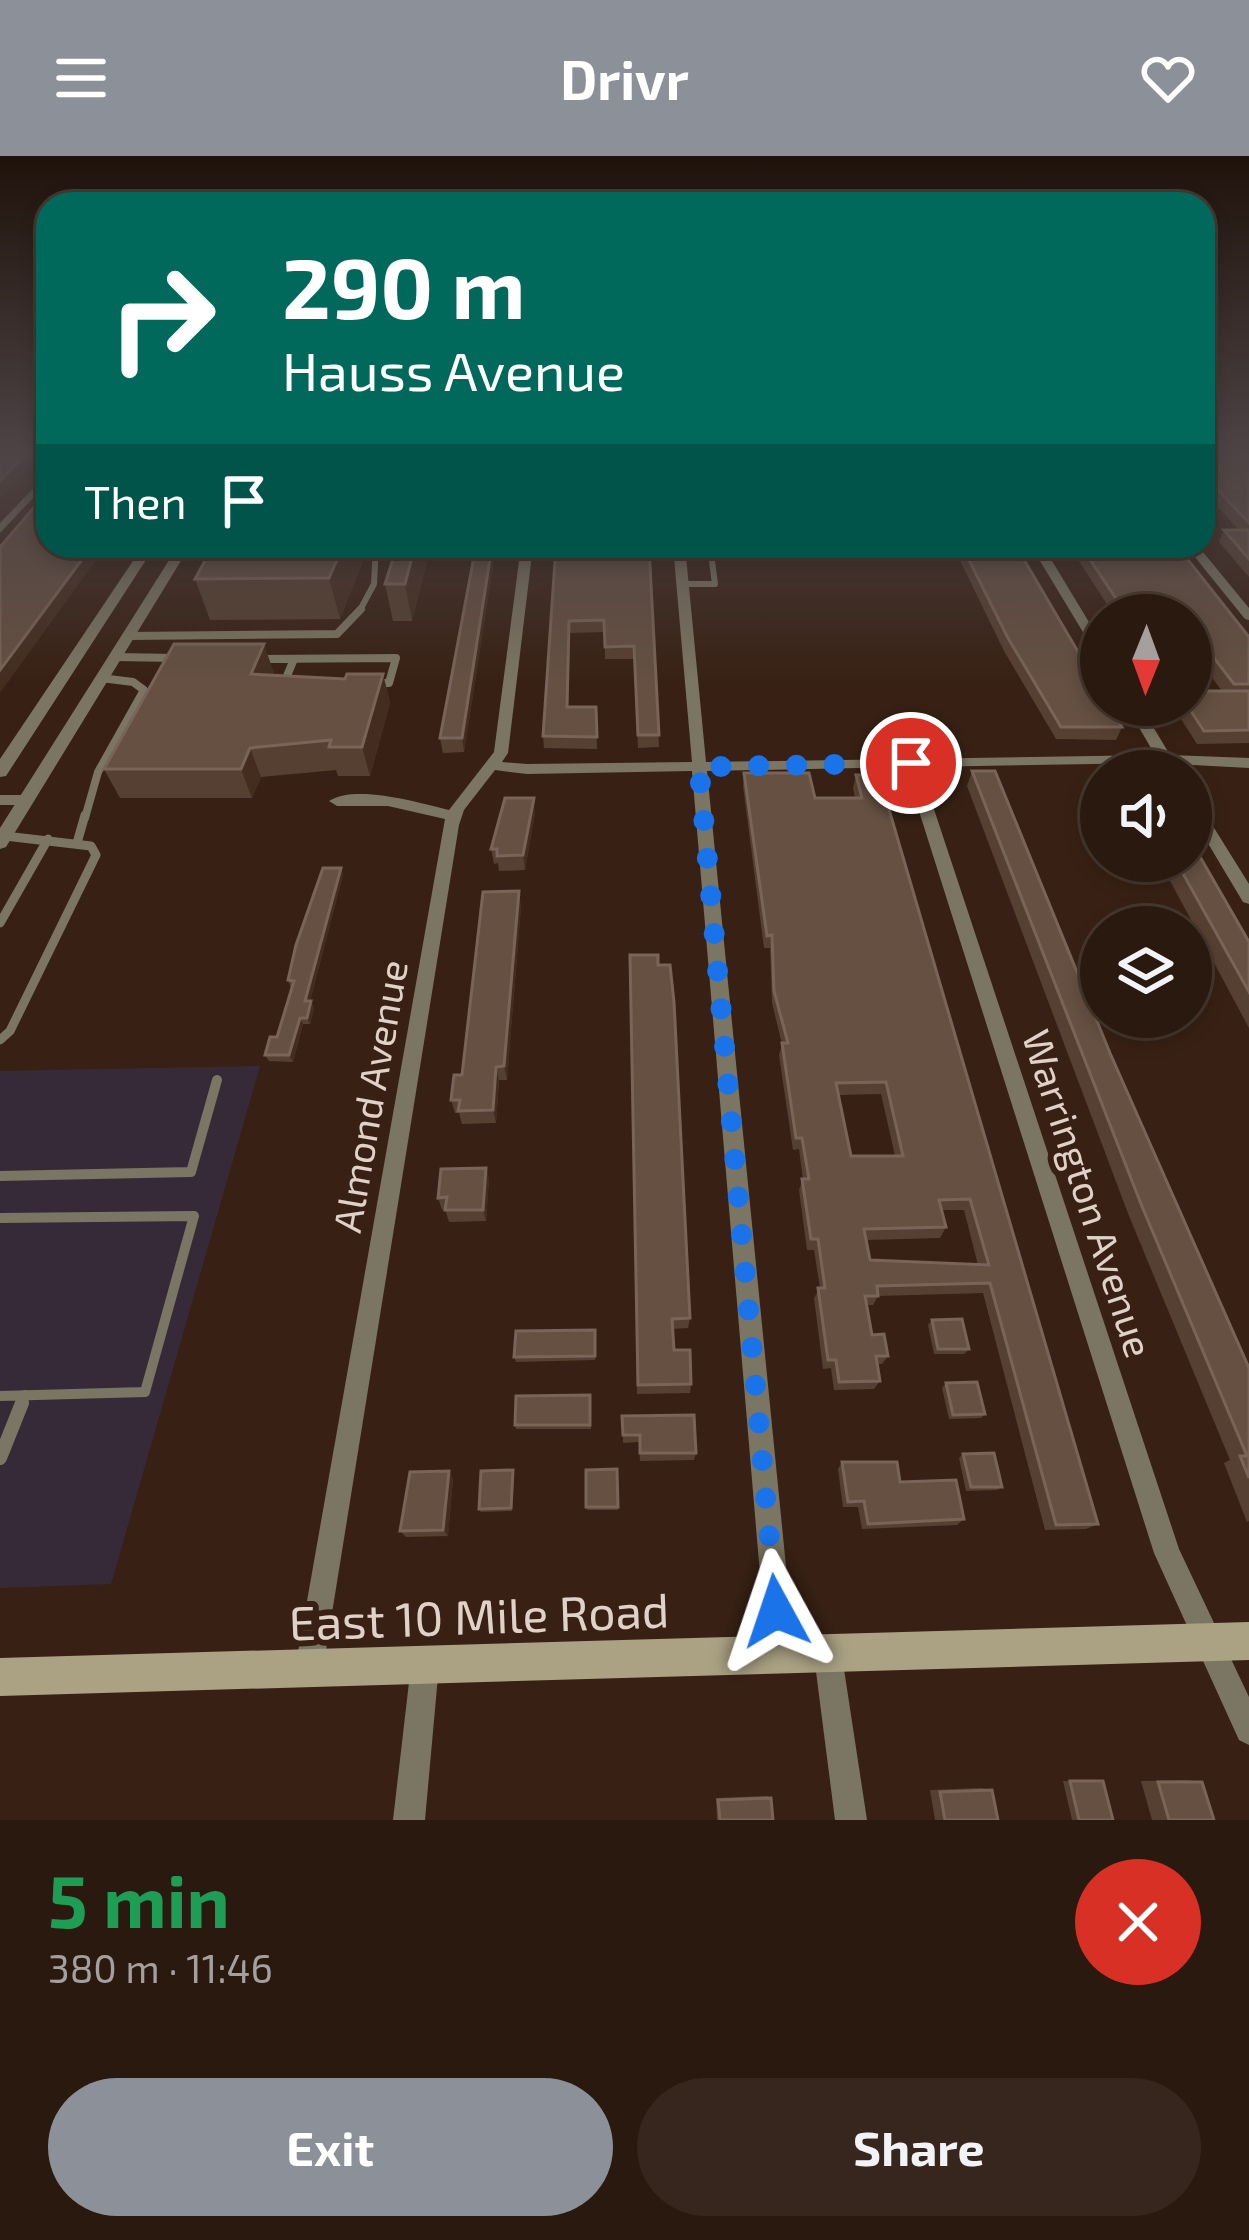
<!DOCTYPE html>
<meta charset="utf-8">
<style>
:root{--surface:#2a190f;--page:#36261d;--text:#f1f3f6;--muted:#a5a09e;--line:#46382f;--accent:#8c9099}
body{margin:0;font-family:"Exo 2",sans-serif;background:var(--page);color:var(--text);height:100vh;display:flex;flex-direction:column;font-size:45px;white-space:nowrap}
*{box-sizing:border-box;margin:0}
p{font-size:39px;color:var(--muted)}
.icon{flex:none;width:66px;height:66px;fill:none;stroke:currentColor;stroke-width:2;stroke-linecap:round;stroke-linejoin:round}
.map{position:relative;height:1664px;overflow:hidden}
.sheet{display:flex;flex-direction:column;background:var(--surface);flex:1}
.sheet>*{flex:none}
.guide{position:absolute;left:36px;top:36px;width:1179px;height:366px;border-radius:36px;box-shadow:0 6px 18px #0003,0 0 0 3px var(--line);background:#00695c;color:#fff;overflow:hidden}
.needle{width:78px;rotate:181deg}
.controls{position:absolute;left:1080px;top:438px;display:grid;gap:24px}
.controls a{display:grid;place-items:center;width:132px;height:132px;border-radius:50%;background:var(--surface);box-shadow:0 6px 18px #0003,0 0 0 3px var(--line);font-size:60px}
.pin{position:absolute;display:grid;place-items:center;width:102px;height:102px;color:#fff;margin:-51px;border:6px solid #fff;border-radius:50%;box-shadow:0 3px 12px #0007}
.me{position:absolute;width:132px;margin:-66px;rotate:355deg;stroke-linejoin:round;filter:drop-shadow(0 0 9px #0008)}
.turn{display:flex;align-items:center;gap:42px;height:252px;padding:0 48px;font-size:54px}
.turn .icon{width:156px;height:156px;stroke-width:2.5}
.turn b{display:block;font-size:84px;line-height:102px}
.then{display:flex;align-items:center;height:114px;padding:0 48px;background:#0003;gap:24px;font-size:45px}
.round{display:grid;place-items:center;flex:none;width:126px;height:126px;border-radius:63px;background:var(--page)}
.head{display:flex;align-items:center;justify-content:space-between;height:204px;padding:0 48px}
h1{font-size:72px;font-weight:700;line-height:90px;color:#1e9e55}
.cta{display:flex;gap:24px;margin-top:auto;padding:24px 48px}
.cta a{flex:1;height:138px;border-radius:72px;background:var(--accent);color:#fff;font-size:48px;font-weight:700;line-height:138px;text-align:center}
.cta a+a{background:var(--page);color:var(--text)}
header{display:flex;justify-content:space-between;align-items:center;height:156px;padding:0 48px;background:var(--accent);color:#fff;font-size:54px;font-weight:700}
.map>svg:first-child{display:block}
</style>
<header><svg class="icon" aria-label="menu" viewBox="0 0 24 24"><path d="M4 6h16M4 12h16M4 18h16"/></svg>Drivr<svg class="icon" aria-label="heart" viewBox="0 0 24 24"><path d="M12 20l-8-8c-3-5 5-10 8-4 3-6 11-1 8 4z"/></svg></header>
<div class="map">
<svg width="1249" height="1664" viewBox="0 0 1249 1664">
<rect width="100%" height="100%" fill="#382114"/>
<path fill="#372a38" d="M260,910l-149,518 -111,4v-517z"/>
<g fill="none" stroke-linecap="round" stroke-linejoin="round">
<path stroke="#7b7663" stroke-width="6" d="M917,390l3,6
M682,428h33l-5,-38
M359,456l15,-28 2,-38"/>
<path stroke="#7b7663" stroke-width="8" d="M127,480l210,-2 24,-25
M115,501l61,1
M259,503l137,-1 -7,25h-11
M289,527h-5l10,-24
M85,662l13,-46 46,-82 -11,-8 -32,-4"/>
<path stroke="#7b7663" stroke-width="9" d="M77,687l8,-28
M0,767l48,-84
M0,884l10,-9 86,-176 -5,-9 -86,-10"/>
<path stroke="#7b7663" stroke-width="10" d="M0,1020l191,-4 26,-92
M0,1062l194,-2 -49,176 -145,4
M21,1250l4,-11"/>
<path stroke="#7b7663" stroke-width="14" d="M0,1302l22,-55"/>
<path fill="#7b7663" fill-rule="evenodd" d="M48,317v9l-48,51v-10z
M521,390h12l-25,207 -6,9 25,2 165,-2 -19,-216h12l21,216 449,-7 -29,-50h14l30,50 79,3v10l-74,-4v7h-10l-5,-7 -6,-1 -234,4 259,782 70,148v48l-10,-5 -85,-187 -249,-786 -198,4 88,886 -4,10 -10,4 -10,-4 -4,-10 -75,-886 -165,3 -32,-4 -31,40 -5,15 -136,844 -4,10 -10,4 -10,-4 -4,-10 150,-850 -57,-13h-51l-8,-5c28,-17 89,2 120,9l45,-58z
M1031,390h12l58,96v14l-6,-4z
M1186,390h12l51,62v12l-4,-1z
M0,639h26l8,5 -8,5h-26z
M1191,641l5,2 53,85v20l-6,-2 -52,-87z
M828,1486l10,4 4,10 25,164h-32l-21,-164 4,-10z
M425,1495l10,4 4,10 -14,155h-32l18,-155 4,-10z"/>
<path fill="#7b7663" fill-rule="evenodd" d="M143,390h12l-149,230 -6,1v-18z
M178,390h12l-184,301 -6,2v-21z"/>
<path fill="#aba284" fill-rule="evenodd" d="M1249,1466v38l-1249,36v-38z"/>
</g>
<path fill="#564031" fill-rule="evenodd" d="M1203,293l46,8v120l-30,-35 5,-12h15l-36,-39z
M383,390h48l-19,75h-19l-8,-37 12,-37z
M476,390h20l-32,206 -21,1 -3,-15z
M556,390h93l10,201 -21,1 -4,-89h-29v-27l-35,1 -2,74h28l1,42 -53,-1 -1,-12z
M953,390h63l106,181 -6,13 -60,-1 -52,-88z
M1069,390h108l72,91v106l-52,1 -25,-39h19l7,-14h24l-21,-28h-10v-48h-77z
M368,392l-28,71 -130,1 -15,-41z
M274,517l-1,2 72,4 38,-5 7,29 -20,73h-32l-2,-6 -75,7 -9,21h-132l-16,-29z
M972,615l138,282 139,315v153l-2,1 -23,-59 6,-3 -101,-244 -162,-430z
M744,617l71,25h40l-2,-10 3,-13 242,749 -12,5 -41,1 -62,-237 -105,3 -5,9h-6l5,30 16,21 -6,8h-5l3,17 -6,8 -40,1 -3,-22 -8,1 -9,-71 6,-10 -6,-38h-7l-8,-60 4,-11 -4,-30 -6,1 -14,-95 3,-11 -10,-41 -2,-55h-6l-21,-162zM881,938l14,62h-44l-12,-61zM942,1054h22l14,55 -108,-5 -4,-20 74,-2 6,-11z
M535,657l-10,57 -26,1 -1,-8 -4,1 -3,-15z
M1162,705h29l58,81v86l-88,-164z
M341,712l2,7 -33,126 4,7 -4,16h-7l-10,38 -24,-1 -4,-6 12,-18 14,-49 -3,-8z
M521,750l-14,174h-8l-3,43 -34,1 -3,-11h-4l-4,-13 11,-25z
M630,799l28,10 32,353 -2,10 -15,1 1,21 17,34 -1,9 -53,1z
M486,1012l3,12 -3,41 -37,1 -4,-13 -3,1 -4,-12z
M932,1164l37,29 -5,5h-30l-6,-29z
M595,1174v30l-79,2 -2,-5z
M946,1227l39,31 -4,4 -32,1 -7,-31z
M590,1239l1,34h-75l-1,-4z
M622,1260l74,37 -2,7 -54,1 -1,-19 -16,1z
M963,1298l39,33 -5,3 -31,1 -7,-33z
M842,1306l58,20 64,37 -7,6 -95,4 -4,-22h-15l-5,-38z
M617,1313l1,41h-31l-1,-40z
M513,1314l1,4 -2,37 -31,1 -2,-3z
M453,1322l-5,58 -42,1 -6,-6z
M1184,1624l18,2 12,38h-62l-11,-39z
M1063,1625h40l10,39h-41z
M981,1632l11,2 6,30h-63l-5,-30z
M767,1640l4,2 2,22h-56l-1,-22z"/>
<path fill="#442d1f" d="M31,293h16l-47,49v-17z
M92,390h14l-106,147v-23z
M343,390h25v2l-28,71 -11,-41z
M415,390h16l-19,75 -7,-37z
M492,390h4l-32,206 -2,-14z
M264,488l10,29 -13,30 -10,-29z
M383,518l7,29 -20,73 -8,-29z
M250,592l11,29 -9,21 -11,-29z
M534,642l1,15 -10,57 -2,-15z
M341,712l2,7 -35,133 -3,-7z
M519,735l2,15 -14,174 -3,-14z
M311,845l3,7 -4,16 -3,-6z
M300,862l3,6 -10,38 -4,-7z
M496,911l3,13 -3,43 -3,-13z
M486,1012l3,12 -3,41 -3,-11z
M449,1315l4,7 -5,58 -5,-6z"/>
<path fill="#655042" stroke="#796457" stroke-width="3" fill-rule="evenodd" d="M0,293h31l-31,32z
M1203,293h37l9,8v66l-46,-49z
M48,335v27l-2,3h2v25h44l-92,124v-123z
M1224,374h25v29z
M213,390h130l-14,32 -134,1z
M397,390h18l-10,38h-20z
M476,390h16l-30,192h-22z
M556,390h93l10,189h-21l-4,-89 -29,1 -1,-27 -35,1 -2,86h29l1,30 -54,-1z
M962,390h54l85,145v14h8l13,22h-61l-53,-89z
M1081,390h96l72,91v47h-15l-26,-34 -17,1v-36h-64z
M174,488h90l-13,30 94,5 2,-5h36l-21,73h-33l2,-7 -81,8 -9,21h-137z
M1191,525l7,10h51v39l-45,1 -17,-26h4z
M1125,612h23l2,3h-23z
M972,615h23l115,282 139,315v110l-9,-22h7l-106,-252z
M744,617h65l6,25h47l-6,-23h23l219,749 -42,1 -66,-242 -113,3 1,10h-13l7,39 12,-1 4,22h-12l4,25 -41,1 -3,-22h-8l-10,-72h7l-7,-49h-7l-9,-60h7l-7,-41h-6l-14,-95h6l-14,-52 -2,-56 -5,1zM886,926l17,74h-52l-15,-73zM970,1043l19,66 -119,-5 -6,-31 82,-2 -7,-27z
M505,642h29l-11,57 -26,1v-7h-6z
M1191,692h4l54,94v50l-73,-131h15z
M323,712h18l-36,133h6l-4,17h-7l-11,37h-24l5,-18h7l17,-56 -6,-1 8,-35z
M519,735l-15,175 -8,1 -3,43 -35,1 2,-11h-9l3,-25h8l21,-183z
M630,799h28v10h12l4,37 16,316 -18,1 2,31h16l1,34 -53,1z
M486,1012l-3,42h-38l2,-13 -9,1 3,-29z
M962,1163l7,30h-31l-6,-29z
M595,1174v26l-81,1 2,-26z
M977,1226l8,32 -32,1 -7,-32z
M590,1239v30h-75l1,-29z
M694,1259l2,38h-56v-18h-17l-1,-19z
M994,1297l8,34h-31l-8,-33z
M842,1306h55l3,20 56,-2 8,39 -96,5 -4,-23 -16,1z
M617,1313l1,38h-32v-37z
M513,1314l-2,38 -32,1 2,-38z
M449,1315l-6,59 -43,1 10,-59z
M1070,1625h33l10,39h-34z
M1158,1626h44l12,38h-45z
M992,1634l6,30h-53l-5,-28z
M771,1642l2,22h-53l-2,-20z"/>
<linearGradient id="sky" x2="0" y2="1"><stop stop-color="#1f120b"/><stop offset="0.56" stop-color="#4d4345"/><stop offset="1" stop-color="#4d4345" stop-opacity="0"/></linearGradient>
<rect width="1249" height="526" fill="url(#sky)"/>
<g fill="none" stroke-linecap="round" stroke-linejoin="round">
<path stroke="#1a73e8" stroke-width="21" stroke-dasharray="0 37.8" d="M776,1455l-77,-844 212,-4"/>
</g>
<g text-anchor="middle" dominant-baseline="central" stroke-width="12" stroke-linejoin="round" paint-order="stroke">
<g font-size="39" fill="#e1d2c9" stroke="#382114">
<text transform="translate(369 940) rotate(-80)">Almond Avenue</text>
<text transform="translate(1089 1037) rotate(72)">Warrington Avenue</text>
</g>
<g font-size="48" fill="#e1d2c9" stroke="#382114">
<text transform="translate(479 1459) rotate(-2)">East 10 Mile Road</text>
</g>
</g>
</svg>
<div class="controls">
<a><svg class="needle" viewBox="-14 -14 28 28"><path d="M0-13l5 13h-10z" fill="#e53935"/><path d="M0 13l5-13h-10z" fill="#a5a09e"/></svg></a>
<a><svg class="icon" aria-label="sound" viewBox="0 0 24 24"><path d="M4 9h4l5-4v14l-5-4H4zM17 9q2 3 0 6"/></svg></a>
<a><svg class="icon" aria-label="layers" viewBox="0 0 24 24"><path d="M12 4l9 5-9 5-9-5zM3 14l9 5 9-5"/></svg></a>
</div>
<div class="pin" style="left:911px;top:607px;background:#d93025"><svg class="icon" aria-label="arrive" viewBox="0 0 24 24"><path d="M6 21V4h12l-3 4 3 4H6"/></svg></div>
<svg class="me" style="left:776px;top:1455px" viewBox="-20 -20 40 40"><path d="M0-17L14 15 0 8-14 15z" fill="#1a73e8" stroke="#fff" stroke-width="4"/></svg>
<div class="guide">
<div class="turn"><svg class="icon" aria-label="right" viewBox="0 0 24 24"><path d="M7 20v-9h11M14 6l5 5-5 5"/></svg><div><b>290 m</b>Hauss Avenue</div></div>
<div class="then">Then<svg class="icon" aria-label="arrive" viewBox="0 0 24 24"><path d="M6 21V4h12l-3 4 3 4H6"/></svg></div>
</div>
</div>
<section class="sheet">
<div class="head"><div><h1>5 min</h1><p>380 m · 11:46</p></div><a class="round" style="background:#d93025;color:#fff"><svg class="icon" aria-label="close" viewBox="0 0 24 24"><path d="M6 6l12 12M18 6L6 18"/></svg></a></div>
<div class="cta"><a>Exit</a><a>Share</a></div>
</section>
